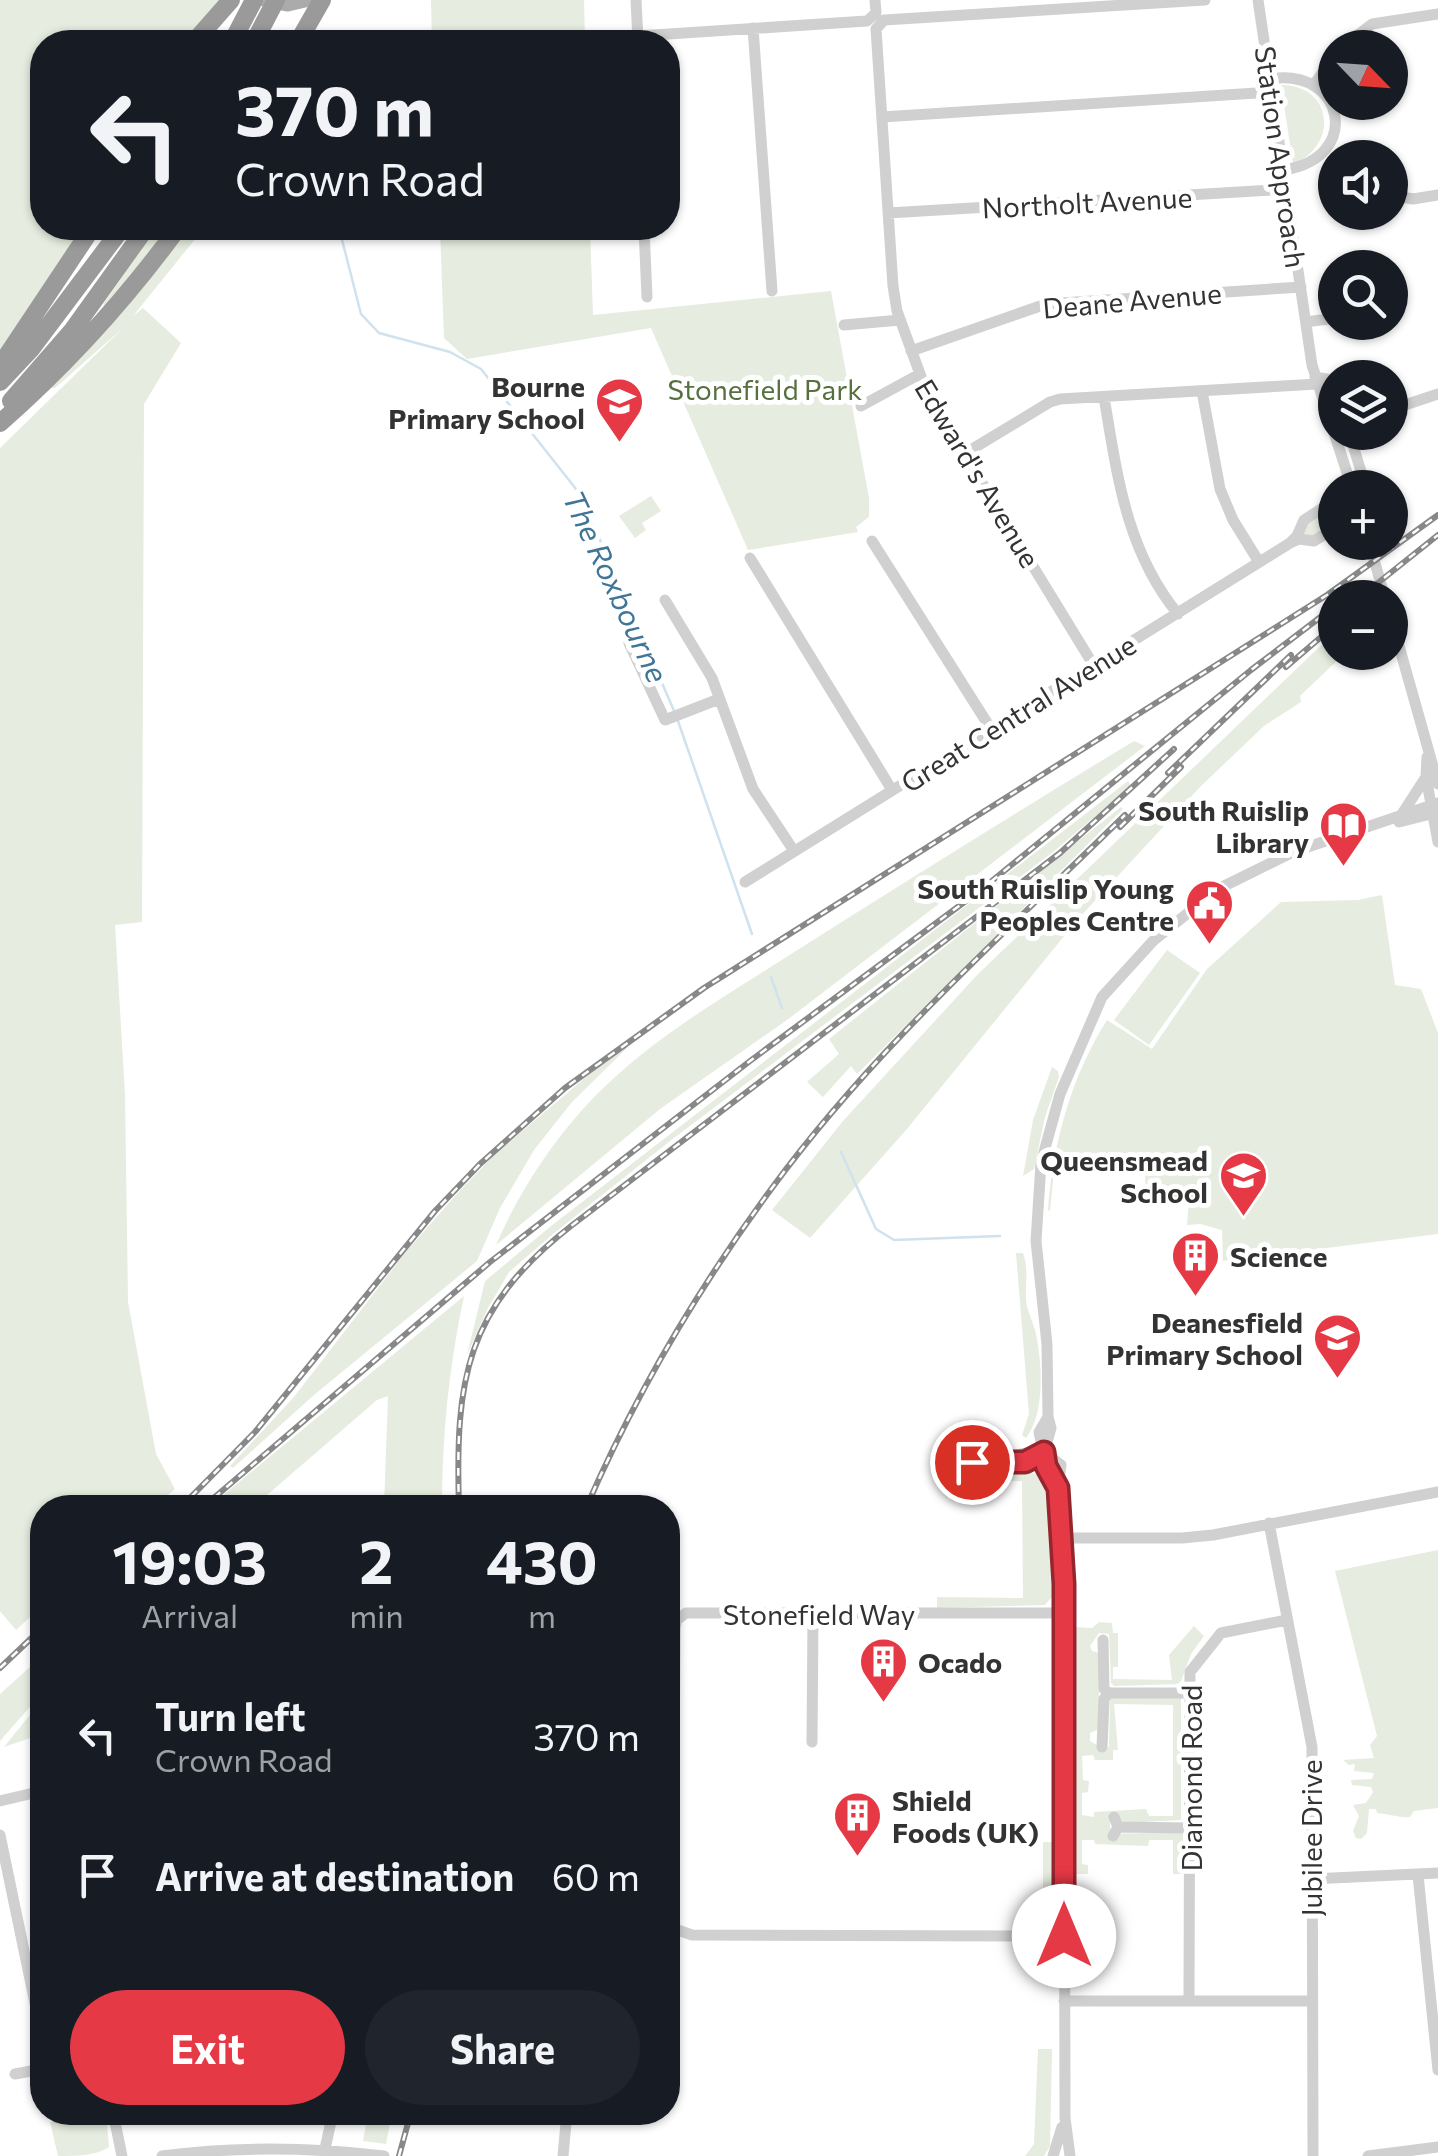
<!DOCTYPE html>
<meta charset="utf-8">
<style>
:root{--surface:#171b24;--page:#20242c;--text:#f1f3f6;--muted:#9ea1a6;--accent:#e63946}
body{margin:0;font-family:Commissioner,sans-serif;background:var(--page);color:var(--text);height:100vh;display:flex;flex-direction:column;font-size:38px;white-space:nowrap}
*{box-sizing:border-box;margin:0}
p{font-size:32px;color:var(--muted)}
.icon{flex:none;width:55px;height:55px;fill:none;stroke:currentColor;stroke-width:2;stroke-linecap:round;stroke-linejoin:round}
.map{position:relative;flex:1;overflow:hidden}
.details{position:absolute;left:30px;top:1495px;width:650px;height:630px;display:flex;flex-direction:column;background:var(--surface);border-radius:40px;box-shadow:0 2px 8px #0004}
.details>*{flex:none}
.banner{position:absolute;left:30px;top:30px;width:650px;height:210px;border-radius:40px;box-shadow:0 2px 8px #0004;background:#171b24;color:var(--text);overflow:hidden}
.needle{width:65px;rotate:115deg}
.controls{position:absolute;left:1318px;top:30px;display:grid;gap:20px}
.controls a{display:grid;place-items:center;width:90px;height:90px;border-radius:50%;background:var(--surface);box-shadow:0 2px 8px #0004;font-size:50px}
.pin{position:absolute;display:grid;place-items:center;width:85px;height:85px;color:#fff;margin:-42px;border:5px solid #fff;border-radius:50%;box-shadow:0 2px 10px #0007}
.me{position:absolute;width:110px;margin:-55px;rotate:0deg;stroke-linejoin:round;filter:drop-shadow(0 0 8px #0008)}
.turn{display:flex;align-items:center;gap:35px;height:210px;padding:0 40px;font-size:45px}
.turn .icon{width:130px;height:130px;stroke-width:2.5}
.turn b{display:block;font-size:70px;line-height:85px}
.eta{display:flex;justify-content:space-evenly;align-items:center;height:170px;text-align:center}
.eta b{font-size:60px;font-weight:700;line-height:70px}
.action{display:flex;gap:20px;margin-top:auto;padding:20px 40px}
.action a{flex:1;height:115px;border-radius:60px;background:var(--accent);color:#fff;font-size:40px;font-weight:700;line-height:115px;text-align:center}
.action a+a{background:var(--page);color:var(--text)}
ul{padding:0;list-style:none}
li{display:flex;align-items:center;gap:30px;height:140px;padding:0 40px}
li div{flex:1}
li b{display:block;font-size:38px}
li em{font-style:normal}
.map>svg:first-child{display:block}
</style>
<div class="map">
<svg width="1438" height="2156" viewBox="0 0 1438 2156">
<rect width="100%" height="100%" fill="#fff"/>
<path fill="#e6ecdf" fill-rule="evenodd" d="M0,0h225l-36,42h-147v186h42l-84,131z
M431,0h153l1,42h-153z
M1281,85c52,0 58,61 12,79z
M157,228h14l-64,79 -4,-3z
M186,228h18l-71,88 10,-8 38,35 -37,61 -2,518 -27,3 10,170 3,207 28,152 19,35 -21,18 -112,1v98l-26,24 -16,-19v-1163l124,-121 -69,61 -6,-1z
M440,228h150l3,87 238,-24 38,207v19l-13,10 2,5 -110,18 -97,-222 -184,31 -23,-21z
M651,496l10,15 -19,12 4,7 -11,8 -16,-22z
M1335,502v22l-14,11 -19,1 4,-14z
M1335,632v20l10,1 -45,43 1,6 -37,24 -63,60 -123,133 -171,210 -97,109 -38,-28 71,-89 135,-147z
M1134,741l11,5 -358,274 -127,89 -164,136c26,-60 68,-122 117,-166 55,-51 123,-89 186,-130 111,-70 223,-140 335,-208z
M1128,781l3,5 -78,66 -383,289 -117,93 -44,38 -21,36 -21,47 18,-74 66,-55z
M1121,807l2,2 -266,265 -6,-8 -28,31 -16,-15 32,-28 -10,-15z
M1382,895l13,90 26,4 17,44v201l-215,27 -1,-31 -22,-6 -13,1 2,-25 -43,1 -1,-27 -44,1 -1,-22h-25l-1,4 -19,2 -5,52 -2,-1c5,-67 23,-133 59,-190l45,29 55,-80 74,-67 77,-2z
M1167,950l33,23 -51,72 -35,-25z
M624,1045l4,2 -56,55 -38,48 -34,58 -23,53 -163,134 -81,73 -3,-2 64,-69 111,-144 50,-57 41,-43z
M1052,1067l6,4 1,6 -14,40 -11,52 -11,7 10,-56z
M1016,1253h7c6,17 2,30 3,47 1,10 6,20 9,30 7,30 11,82 -9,108l-4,-3 7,-21z
M464,1296c-15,70 -22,139 -22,211h-58l4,-111 -11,4 -124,107h-44z
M987,1471c18,0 44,-4 58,9l9,63 1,50 -10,12 -108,3v-11l86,1 -1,-117 -58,-1 2,-5z
M1438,1550v258l-24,3 -4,6c-10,1 -21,-3 -33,-4l-1,-4h-7l-2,24 -6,6 -5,-1 -3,-7 6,-15 -6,-11 13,-2 7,-11 -2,-5 -19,-2 -1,-5 21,-1 2,-6 -20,-2 1,-7 -6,1 -6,-5 31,-2 -4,-13 7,-9 -42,-165z
M1099,1622l13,1 1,10h5v34h-5v12l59,1 -3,-25 25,-29 10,10 -13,18 -11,30 -66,2 -3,-3 -2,-49 -10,-1 -9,13 2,5 7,2v76l-9,4v8l14,8 5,-2 1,-47 4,-3h67v123l-59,3 -12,-4v15l73,-2v42h-10v-34h-24l-1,6 -53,-2 -1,-4h-12v24l6,1v9h-13l-1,-247 18,1zM1114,1704l59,1v111h-24l-3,-7 -52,3v5l-12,-2v-22l6,-1 1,-11 -6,-1 -1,-24 11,-1 2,5h18v-10h5z
M42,1656v37l-42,48v-47z
M42,1700v34l-38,13z
M1043,1842h11v83l-11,1z
M1038,2049h14l-2,97 -6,10h-19l9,-12z
M63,2113h43l3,34c-13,9 -34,9 -51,9l-8,-34 13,-3z
M368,2113h24l-6,31 -23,-3z"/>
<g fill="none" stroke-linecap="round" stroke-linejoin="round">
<path stroke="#cfe2ee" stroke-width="2.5" d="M339,228l22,86 18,19 71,19 31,17 99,125 95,219
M678,721l74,213
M771,977l11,31
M841,1152l35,77 18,11 106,-4"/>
<path stroke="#d0d0d0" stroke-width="11" d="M636,0l2,41
M1258,0l54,365 40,123
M753,28l19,263
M638,36l229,-15 9,-8 -1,-13
M1341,48l31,-24 66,-10
M1270,79c75,-12 93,79 14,91
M1317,87l-1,-5 19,-27
M882,117l390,-25
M1390,195l23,4 25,-4
M888,213l399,-24
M644,228l3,69
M1306,322l29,-4
M844,325l56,-5
M911,351l135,-47 255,-17
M1315,377l17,3 3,10
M1202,391l18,98 13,31 26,42
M1104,397c13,77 22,154 74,217
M861,406l57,-31
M1390,410l48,-16
M1349,432l17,56
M964,454l86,-52 10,-3 257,-15
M1335,500l-31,20 -7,16 -7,7 9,-4 15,2 21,-13
M872,541l119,188
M1369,542l16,56
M750,558l142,232
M665,600l47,78 41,111 41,62
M1390,614l48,170
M629,643l36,77 54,-21
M1094,666l-167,-273 -30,-82 -4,-25 -17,-257 8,-9 321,-20
M1427,757l-1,20 12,65
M1402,814l24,-37
M1399,822l39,-10
M745,882l545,-339
M1048,1417l-9,15 7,34 12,22
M1044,1453l7,-25 -3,-11 -1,-73 -11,-103 5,-78 19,-69 42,-97 51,-56 65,-52 75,-37 145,-49
M1001,1461c23,-10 39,-14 60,4l-3,23 6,125 1,505 5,38
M956,1462h69l15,-7
M1269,1523l43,224 1,409
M1062,1538h120l31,-3 225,-43
M1109,1693h80
M812,1742l1,-128
M1102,1747l2,-48 5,-6 -5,-4 -1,-49
M0,1801l42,-10
M1118,1827l71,1
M0,1835l42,202
M1113,1836l5,-9 -4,-10
M1418,1875l20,195
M1312,1879l126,-6
M1064,1936l-372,-1 -17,-6 -2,-13 2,-289 2,-7 9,-7h378
M1064,2001h246
M1189,2001l1,-329 31,-39 66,-13
M15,2074l27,-5
M57,2112l1,2
M113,2112l9,44
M325,2149l8,-37
M162,2156c76,-10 147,-9 222,0
M563,2156l4,-44
M1053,2156l9,-29
M1368,2156l70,-9"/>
<path stroke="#ababab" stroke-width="15" d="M266,0l22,4 17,-4"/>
<path stroke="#9a9a9a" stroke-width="18" d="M194,42l37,-42
M232,42l22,-42
M254,42l22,-42
M298,42l24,-42
M0,366l92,-138
M0,382l31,-33 91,-121
M11,401l61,-70 74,-103
M0,423c66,-58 126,-124 178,-195"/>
<defs>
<path id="rail" d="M1359,598l79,-63
M1286,667l49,-42
M1168,773l123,-118
M1120,827l61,-60
M180,1508l75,-76 180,-221 45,-47 85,-76 139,-100 623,-393 111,-80
M202,1508l288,-246 260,-201 232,-172 269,-219 84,-64
M459,1508c-4,-128 6,-199 112,-282l489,-373 114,-104
M586,1508c49,-113 113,-221 186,-320 101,-138 232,-254 353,-373
M0,1668l42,-40
M399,2156l12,-44"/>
</defs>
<use href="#rail" stroke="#888" stroke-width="6"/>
<use href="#rail" stroke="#fff" stroke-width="2.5" stroke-dasharray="8" stroke-linecap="butt"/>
</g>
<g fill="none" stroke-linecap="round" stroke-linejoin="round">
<defs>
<path id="route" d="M972,1462h53l19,-10 2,14 12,22 6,96v352"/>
</defs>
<use href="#route" stroke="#96252e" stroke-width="25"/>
<use href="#route" stroke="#e63946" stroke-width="18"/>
</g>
<defs>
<symbol id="school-pin" viewBox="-11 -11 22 30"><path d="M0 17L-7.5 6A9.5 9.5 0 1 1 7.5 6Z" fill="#e63946" stroke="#fff"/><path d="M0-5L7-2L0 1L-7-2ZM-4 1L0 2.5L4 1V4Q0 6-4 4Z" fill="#fff"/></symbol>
<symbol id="library-pin" viewBox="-11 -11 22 30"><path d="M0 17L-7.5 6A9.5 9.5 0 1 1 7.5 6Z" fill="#e63946" stroke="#fff"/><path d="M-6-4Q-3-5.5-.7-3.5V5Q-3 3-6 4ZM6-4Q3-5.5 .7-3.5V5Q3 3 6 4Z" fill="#fff"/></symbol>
<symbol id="civic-pin" viewBox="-11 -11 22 30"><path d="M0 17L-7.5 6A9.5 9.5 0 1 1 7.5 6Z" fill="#e63946" stroke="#fff"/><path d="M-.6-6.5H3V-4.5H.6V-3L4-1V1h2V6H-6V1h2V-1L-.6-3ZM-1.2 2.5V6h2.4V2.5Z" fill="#fff"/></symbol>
<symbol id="building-pin" viewBox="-11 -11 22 30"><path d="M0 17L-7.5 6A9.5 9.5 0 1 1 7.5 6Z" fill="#e63946" stroke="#fff"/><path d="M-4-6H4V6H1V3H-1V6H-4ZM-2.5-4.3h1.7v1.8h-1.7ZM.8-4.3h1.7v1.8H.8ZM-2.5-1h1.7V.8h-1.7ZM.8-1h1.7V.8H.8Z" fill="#fff"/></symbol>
</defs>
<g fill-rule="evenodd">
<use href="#school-pin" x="592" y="374" width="55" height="75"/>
<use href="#library-pin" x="1316" y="798" width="55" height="75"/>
<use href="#civic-pin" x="1182" y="876" width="55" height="75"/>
<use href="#school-pin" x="1216" y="1148" width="55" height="75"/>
<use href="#building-pin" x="1168" y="1228" width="55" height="75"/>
<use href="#school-pin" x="1310" y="1310" width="55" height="75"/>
<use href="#building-pin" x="856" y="1634" width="55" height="75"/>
<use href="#building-pin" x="830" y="1788" width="55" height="75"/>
</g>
<g text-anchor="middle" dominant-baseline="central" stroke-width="10" stroke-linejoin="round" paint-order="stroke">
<g font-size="28" fill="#333" stroke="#fff">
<text transform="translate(1281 157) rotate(82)">Station Approach</text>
<text transform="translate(1087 202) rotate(-3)">Northolt Avenue</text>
<text transform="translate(1132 300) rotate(-5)">Deane Avenue</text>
<text transform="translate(978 473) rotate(59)">Edward's Avenue</text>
<text transform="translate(1018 713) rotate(-32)">Great Central Avenue</text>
<text x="819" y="1614">Stonefield Way</text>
<text transform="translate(1191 1778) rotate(-90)">Diamond Road</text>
<text transform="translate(1311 1838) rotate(-90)">Jubilee Drive</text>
</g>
<g font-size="28" font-weight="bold" fill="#333" stroke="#fff" text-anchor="end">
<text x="585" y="386">Bourne<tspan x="585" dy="32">Primary School</tspan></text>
<text x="1309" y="810">South Ruislip<tspan x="1309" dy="32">Library</tspan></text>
<text x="1174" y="888">South Ruislip Young<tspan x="1174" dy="32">Peoples Centre</tspan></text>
<text x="1208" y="1160">Queensmead<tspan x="1208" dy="32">School</tspan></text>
<text x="1230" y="1256" text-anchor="start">Science</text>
<text x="1303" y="1322">Deanesfield<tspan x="1303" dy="32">Primary School</tspan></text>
<text x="918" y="1662" text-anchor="start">Ocado</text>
<text x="892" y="1800" text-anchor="start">Shield<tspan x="892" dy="32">Foods (UK)</tspan></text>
</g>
<g font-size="28" fill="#56703f" stroke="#fff">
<text x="765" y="389">Stonefield Park</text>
</g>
<g font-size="30" font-style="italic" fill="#3f7597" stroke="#fff">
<text transform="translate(617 586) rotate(65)">The Roxbourne</text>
</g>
</g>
</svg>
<div class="controls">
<a><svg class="needle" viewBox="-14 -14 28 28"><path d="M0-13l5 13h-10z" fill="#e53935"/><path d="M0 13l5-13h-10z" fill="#9ea1a6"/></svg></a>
<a><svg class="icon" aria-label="sound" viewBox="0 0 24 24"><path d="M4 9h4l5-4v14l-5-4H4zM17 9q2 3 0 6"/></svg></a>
<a><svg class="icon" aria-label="search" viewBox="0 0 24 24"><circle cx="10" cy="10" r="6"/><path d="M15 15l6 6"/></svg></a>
<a><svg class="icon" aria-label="layers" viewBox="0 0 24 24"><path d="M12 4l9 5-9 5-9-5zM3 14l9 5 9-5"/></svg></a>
<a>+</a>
<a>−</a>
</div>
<div class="pin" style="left:972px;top:1462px;background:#d93025"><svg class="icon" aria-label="arrive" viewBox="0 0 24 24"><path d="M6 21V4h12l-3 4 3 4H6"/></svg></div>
<svg class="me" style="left:1064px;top:1936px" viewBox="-20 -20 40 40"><circle r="19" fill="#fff"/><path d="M0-13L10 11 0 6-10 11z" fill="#e63946"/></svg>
<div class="banner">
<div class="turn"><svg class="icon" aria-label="left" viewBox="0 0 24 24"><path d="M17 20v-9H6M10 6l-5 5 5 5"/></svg><div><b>370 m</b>Crown Road</div></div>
</div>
<section class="details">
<div class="eta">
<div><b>19:03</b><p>Arrival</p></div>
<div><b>2</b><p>min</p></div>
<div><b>430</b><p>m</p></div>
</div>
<ul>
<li><svg class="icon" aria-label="left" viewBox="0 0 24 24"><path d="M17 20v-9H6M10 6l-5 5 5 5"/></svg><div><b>Turn left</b><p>Crown Road</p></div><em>370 m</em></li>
<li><svg class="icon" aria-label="arrive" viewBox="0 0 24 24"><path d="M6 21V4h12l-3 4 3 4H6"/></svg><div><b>Arrive at destination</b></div><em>60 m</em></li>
</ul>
<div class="action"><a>Exit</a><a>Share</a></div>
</section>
</div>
